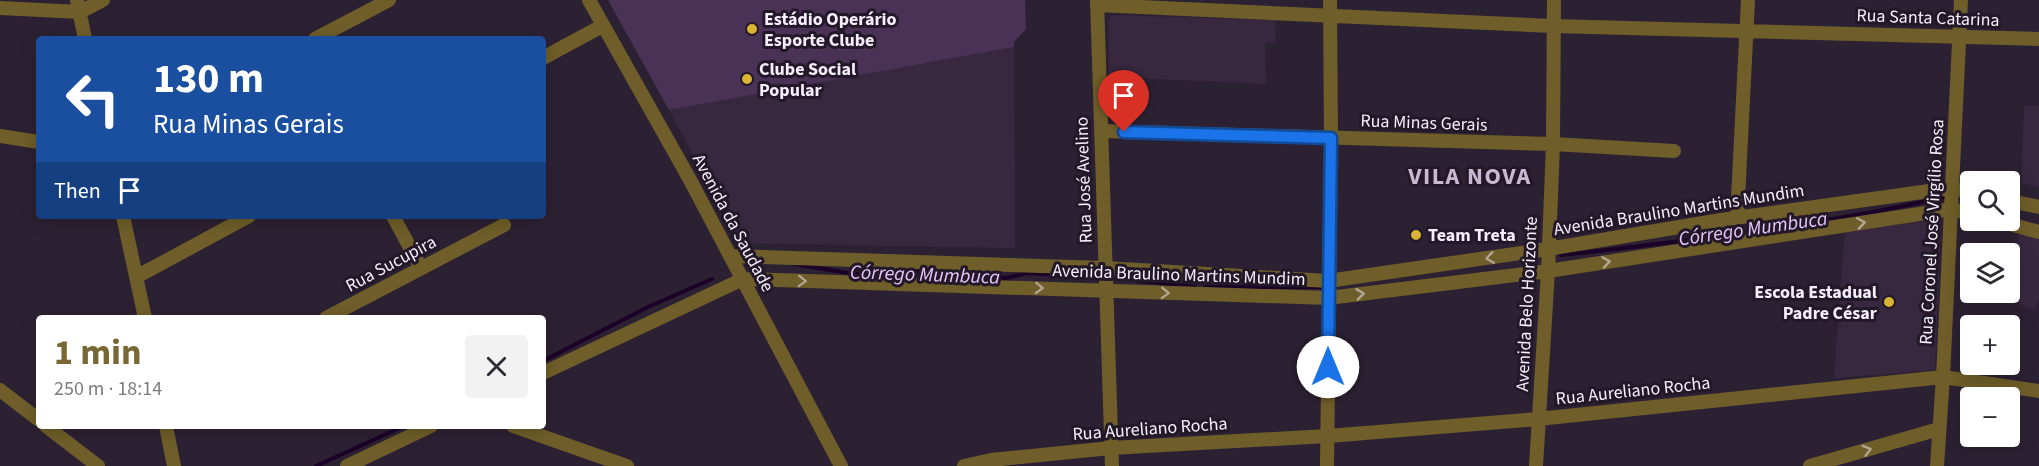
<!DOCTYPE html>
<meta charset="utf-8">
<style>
:root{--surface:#fff;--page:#f2f2f3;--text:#2b2b33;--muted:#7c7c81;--accent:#796833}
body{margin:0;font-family:"Source Sans 3",sans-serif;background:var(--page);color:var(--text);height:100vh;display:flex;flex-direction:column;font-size:22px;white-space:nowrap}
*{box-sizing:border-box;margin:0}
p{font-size:20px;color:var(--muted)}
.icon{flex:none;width:33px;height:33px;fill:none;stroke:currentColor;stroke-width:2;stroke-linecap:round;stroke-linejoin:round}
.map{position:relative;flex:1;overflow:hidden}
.drawer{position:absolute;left:36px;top:315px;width:510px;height:114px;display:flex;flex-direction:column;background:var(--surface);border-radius:6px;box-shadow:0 3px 15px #0003}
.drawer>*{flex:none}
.banner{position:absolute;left:36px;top:36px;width:510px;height:183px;border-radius:6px;box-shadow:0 3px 15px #0003;background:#1a4fa0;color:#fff;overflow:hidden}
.tools{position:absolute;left:1960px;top:171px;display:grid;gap:12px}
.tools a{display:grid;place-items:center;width:60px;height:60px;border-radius:6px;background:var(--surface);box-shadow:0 3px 15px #0003;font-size:30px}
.pin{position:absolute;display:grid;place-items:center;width:51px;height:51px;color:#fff;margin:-62px -26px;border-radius:50% 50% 50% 0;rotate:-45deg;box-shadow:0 0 6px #0007}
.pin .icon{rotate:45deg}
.me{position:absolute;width:66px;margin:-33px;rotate:0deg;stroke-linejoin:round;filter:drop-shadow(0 0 4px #0008)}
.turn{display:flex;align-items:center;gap:21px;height:126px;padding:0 18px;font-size:27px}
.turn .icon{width:78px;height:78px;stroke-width:2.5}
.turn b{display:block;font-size:42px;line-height:51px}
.then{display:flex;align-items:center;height:57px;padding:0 18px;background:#0003;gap:12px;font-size:22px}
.round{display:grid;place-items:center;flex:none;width:63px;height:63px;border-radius:6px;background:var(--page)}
.summary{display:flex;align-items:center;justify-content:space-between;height:102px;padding:0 18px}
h1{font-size:36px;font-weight:700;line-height:45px;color:var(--accent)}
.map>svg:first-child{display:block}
</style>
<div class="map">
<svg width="2039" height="466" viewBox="0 0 2039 466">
<rect width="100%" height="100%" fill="#2c2132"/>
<path fill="#37283f" d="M1113,15l162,5 1,23h-11l1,41 -157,-7 -1,-58z
M1014,47l1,201 -275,-5 -71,-133z
M2024,106h15v81l-18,-4z
M1939,220l2,4 -6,146 -101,8 11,-148z
M2019,232l20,3v63l-4,12 -26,-10z"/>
<path fill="#4a3257" d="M608,0h417l1,29 -12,13v5l-345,63z"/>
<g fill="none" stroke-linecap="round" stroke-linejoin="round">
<path stroke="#1b0028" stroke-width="4" d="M1561,255c61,-6 121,-14 181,-22 68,-10 135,-20 202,-36
M794,264l60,10 73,-3 79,7 21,-5 65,4
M1135,280l60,7
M1205,287h120
M543,361l105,-54 64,-28
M316,466l88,-40"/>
<path stroke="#6f5e29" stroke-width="14" d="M77,0l8,39
M589,0l100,178 152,288
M1097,0l15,466
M1097,5l455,21 487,13
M0,8l80,4 23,-12
M315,39l74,-39
M543,58l59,-32
M1101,131l452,13 121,7
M0,136l39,6
M2010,201l29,6
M123,216l22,102
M393,216l28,52
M1737,218l11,-218
M1995,220l44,12
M730,256l375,12 223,13 220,-32 173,-29 230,-32 20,4
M136,277l113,-61
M326,318l178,-93
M543,373l200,-94 585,19 220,-27 404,-62 19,5
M0,390l39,30
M46,426l52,40
M166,426l8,40
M513,426l114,40
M347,466l84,-40
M964,466l27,-6 120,-12 217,-12 210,-17 405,-42 96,14
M1327,466l4,-328 -1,-138
M1536,466l12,-195 5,-127 1,-144
M1810,466l129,-37
M1937,466l6,-89 18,-377"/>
</g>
<defs><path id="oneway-chevron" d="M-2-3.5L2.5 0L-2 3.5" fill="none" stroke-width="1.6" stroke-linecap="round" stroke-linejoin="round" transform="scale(1.5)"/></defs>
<g stroke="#b2a692">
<use href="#oneway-chevron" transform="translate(1861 223) rotate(-9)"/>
<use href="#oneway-chevron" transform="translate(1490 258) rotate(172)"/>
<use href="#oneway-chevron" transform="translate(1606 262) rotate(-9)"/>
<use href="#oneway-chevron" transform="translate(802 281) rotate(2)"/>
<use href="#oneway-chevron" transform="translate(1039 288) rotate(2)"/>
<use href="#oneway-chevron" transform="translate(1165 293) rotate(2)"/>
<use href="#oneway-chevron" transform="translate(1360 294) rotate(-7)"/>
<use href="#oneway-chevron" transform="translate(1867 450) rotate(-16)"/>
</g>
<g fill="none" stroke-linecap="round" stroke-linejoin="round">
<defs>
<path id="route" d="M1124,132l207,6 -3,229"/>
</defs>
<use href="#route" stroke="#114b97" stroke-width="15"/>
<use href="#route" stroke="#1a73e8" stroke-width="10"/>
</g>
<g fill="#d9b334" stroke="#221828" stroke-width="2">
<circle cx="752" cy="29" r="6"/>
<circle cx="747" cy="79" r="6"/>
<circle cx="1416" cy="235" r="6"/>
<circle cx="1889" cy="302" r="6"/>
</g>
<g text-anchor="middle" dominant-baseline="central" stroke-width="6" stroke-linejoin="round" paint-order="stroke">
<g font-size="18" fill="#f6eefa" stroke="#221828">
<text transform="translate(1928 18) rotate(2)">Rua Santa Catarina</text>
<text transform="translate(1424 123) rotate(2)">Rua Minas Gerais</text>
<text transform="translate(1084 180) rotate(-92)">Rua José Avelino</text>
<text transform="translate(1679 210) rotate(-9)">Avenida Braulino Martins Mundim</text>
<text transform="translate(733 223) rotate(62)">Avenida da Saudade</text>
<text transform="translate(1932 232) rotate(-87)">Rua Coronel José Virgílio Rosa</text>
<text transform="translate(391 264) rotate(-28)">Rua Sucupira</text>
<text transform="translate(1179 275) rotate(2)">Avenida Braulino Martins Mundim</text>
<text transform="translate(1527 304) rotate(-87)">Avenida Belo Horizonte</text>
<text transform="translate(1633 391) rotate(-6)">Rua Aureliano Rocha</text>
<text transform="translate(1150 429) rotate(-4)">Rua Aureliano Rocha</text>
</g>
<g font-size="18" font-weight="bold" fill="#f6eefa" stroke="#221828" text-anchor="start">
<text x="764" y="19">Estádio Operário<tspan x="764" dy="21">Esporte Clube</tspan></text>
<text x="759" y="69">Clube Social<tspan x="759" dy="21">Popular</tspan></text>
<text x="1428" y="235">Team Treta</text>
<text x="1877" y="292" text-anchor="end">Escola Estadual<tspan x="1877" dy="21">Padre César</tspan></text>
</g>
<g font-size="20" font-style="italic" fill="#e8c6fc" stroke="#221828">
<text transform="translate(1753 229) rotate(-8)">Córrego Mumbuca</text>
<text transform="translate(925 275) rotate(2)">Córrego Mumbuca</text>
</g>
<g font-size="24" font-weight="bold" letter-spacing="1.5" fill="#c7b9cf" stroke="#221828">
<text x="1470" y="176">VILA NOVA</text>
</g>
</g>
</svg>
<div class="tools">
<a><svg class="icon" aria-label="search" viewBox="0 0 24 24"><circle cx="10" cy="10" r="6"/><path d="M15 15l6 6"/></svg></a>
<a><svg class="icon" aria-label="layers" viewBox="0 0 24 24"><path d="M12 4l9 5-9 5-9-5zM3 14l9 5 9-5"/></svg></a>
<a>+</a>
<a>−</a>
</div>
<div class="pin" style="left:1124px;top:132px;background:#d93025"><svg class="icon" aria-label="arrive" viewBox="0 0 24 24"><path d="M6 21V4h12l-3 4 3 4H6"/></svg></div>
<svg class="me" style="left:1328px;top:367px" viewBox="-20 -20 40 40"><circle r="19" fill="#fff"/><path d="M0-13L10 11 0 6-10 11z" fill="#1a73e8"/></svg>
<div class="banner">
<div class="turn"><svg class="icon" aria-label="left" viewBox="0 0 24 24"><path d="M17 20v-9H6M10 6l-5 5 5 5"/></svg><div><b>130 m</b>Rua Minas Gerais</div></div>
<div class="then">Then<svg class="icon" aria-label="arrive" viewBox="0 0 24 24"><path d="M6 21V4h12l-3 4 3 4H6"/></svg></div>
</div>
<section class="drawer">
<div class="summary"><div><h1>1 min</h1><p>250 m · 18:14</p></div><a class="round"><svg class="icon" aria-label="close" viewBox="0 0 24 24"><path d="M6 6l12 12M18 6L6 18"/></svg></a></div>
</section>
</div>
